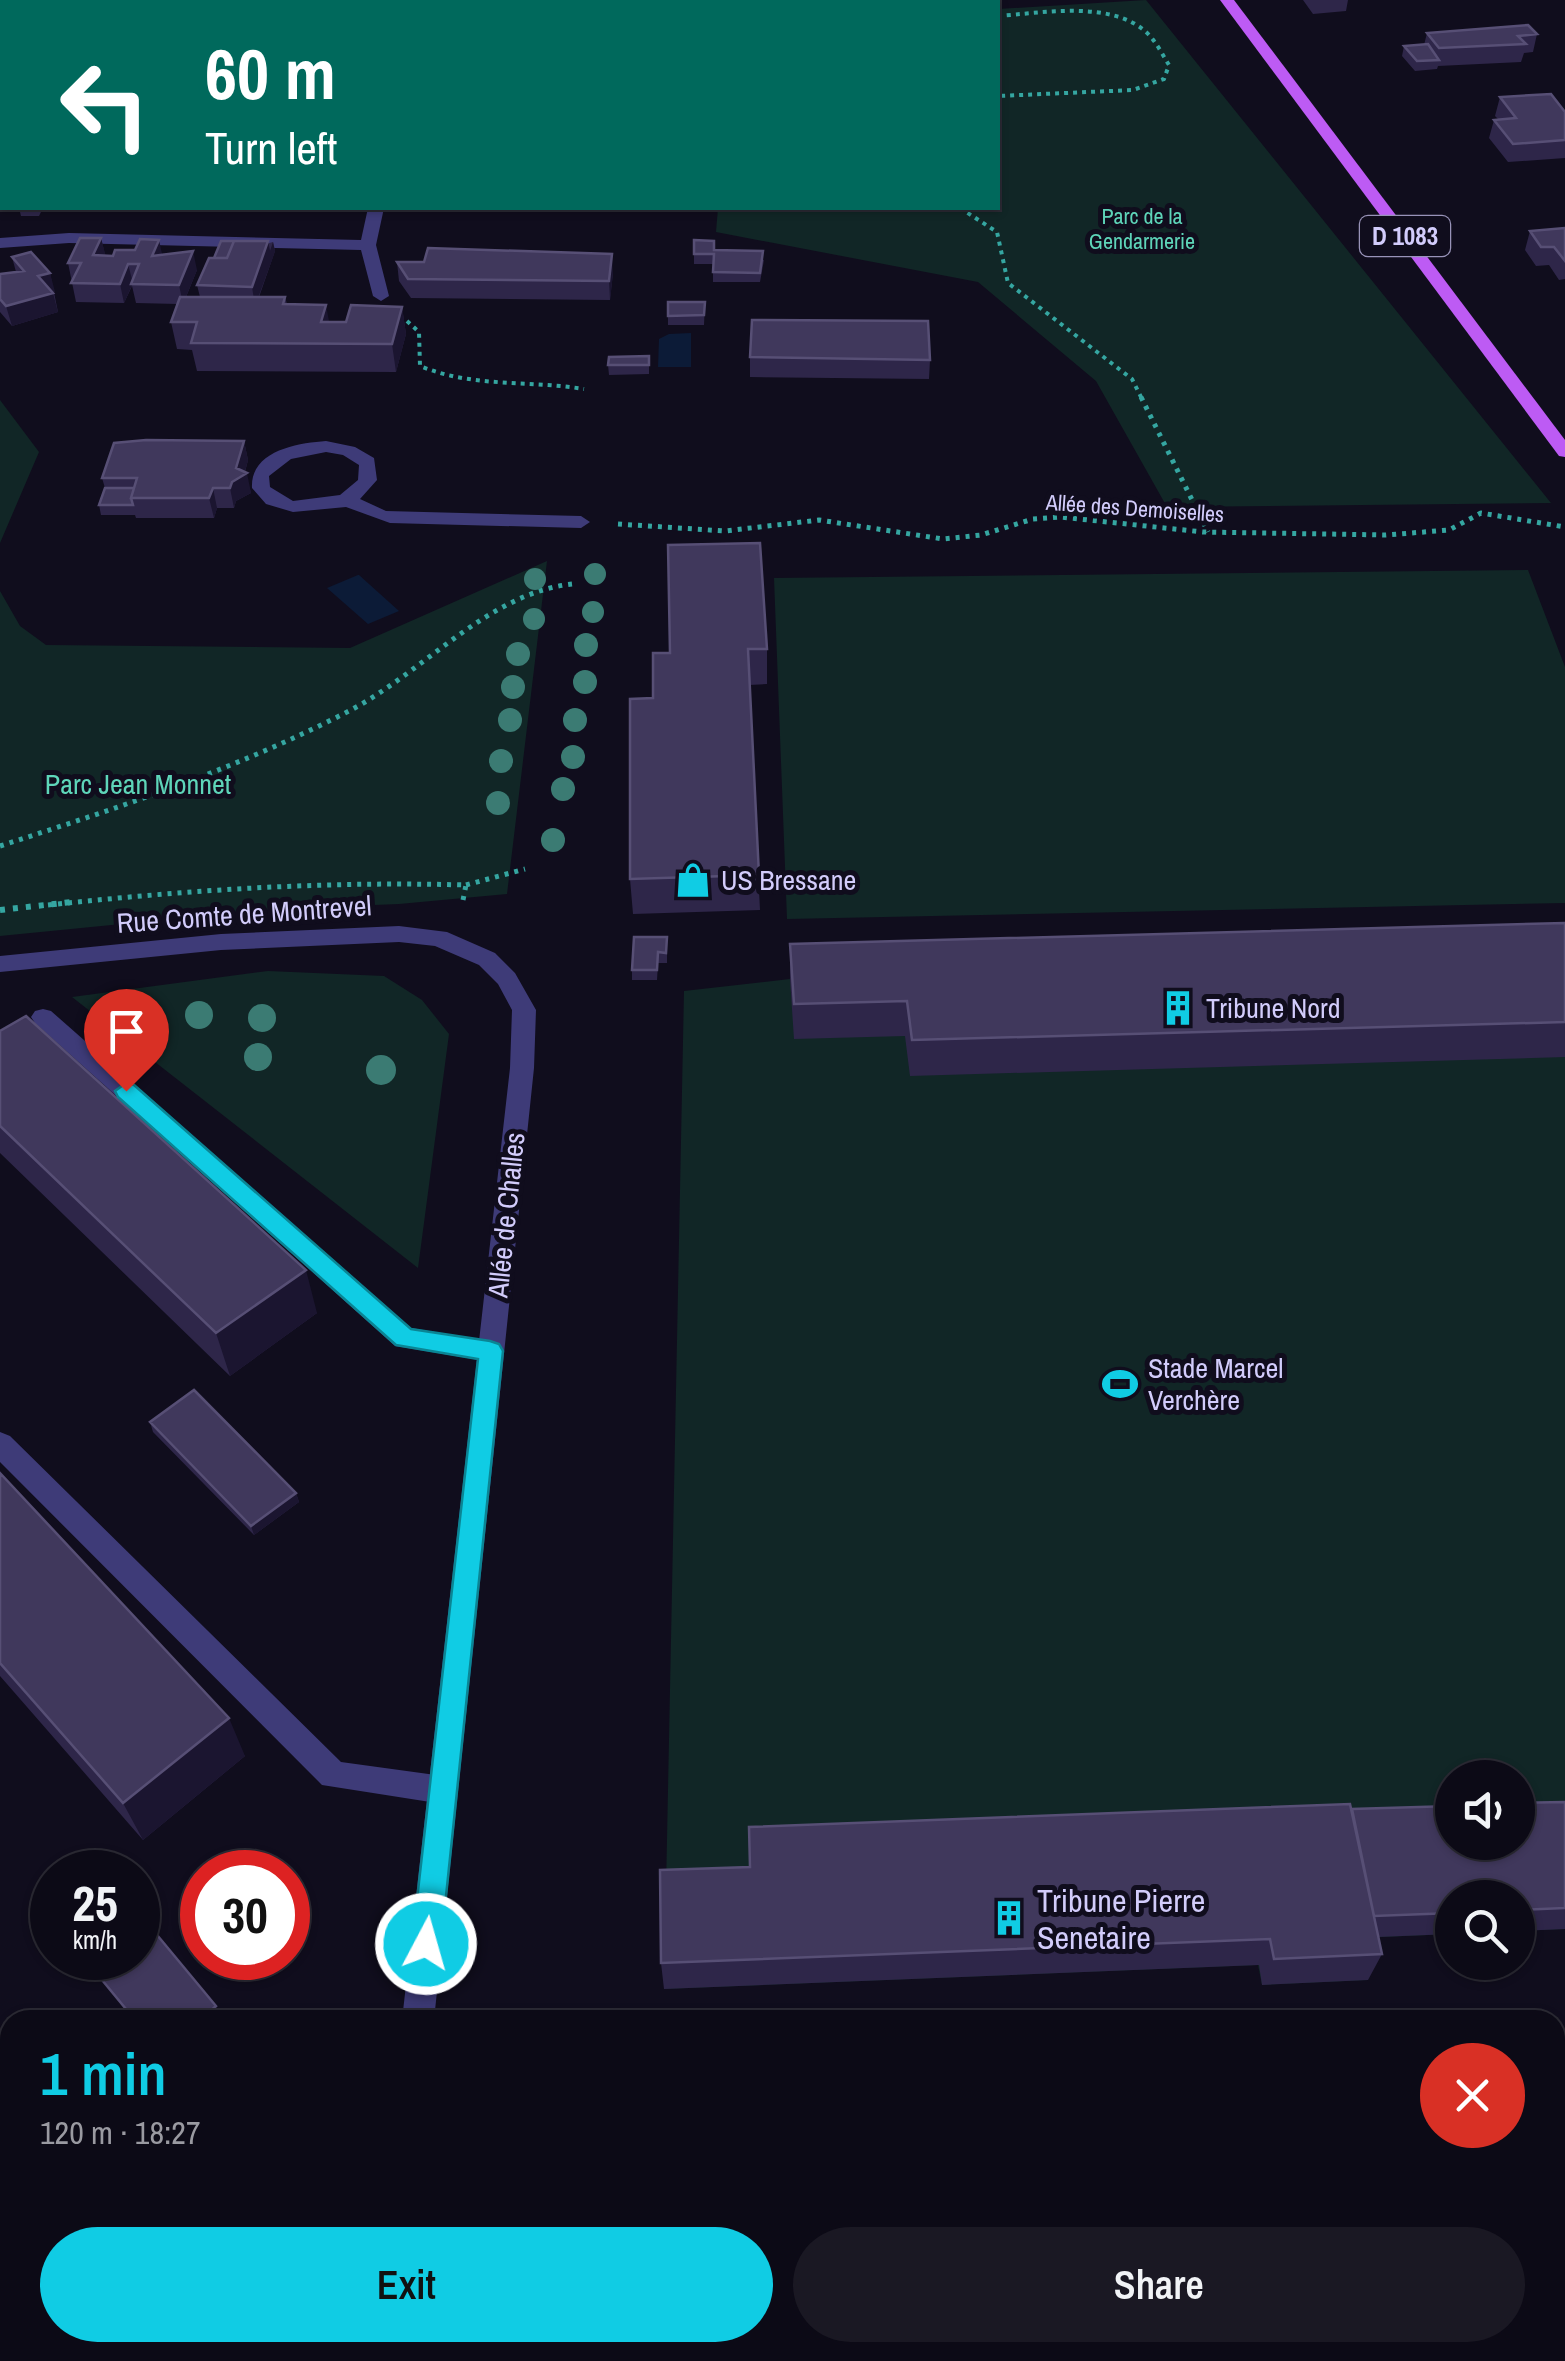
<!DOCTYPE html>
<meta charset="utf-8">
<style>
:root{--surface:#0c0a16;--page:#1a1823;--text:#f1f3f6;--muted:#9a9aa1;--line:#2c2b35;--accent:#10cce4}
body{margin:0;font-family:"Archivo Narrow",sans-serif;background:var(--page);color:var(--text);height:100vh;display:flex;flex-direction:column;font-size:38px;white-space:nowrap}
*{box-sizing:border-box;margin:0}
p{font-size:32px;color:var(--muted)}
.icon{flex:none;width:55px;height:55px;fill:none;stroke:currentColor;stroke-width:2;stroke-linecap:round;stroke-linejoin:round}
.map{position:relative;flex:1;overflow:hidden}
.drawer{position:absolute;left:0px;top:2010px;width:1565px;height:352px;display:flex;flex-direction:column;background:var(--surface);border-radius:30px 30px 0 0;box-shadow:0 2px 8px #0004,0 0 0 2px var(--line)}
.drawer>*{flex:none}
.hud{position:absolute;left:0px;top:0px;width:1000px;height:210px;box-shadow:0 2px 8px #0004,0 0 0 2px var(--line);background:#00695c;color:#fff;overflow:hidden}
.tools{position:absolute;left:1435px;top:1760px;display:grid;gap:20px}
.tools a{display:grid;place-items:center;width:100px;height:100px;border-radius:50%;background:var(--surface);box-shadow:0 2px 8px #0004,0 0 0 2px var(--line);font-size:50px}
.speed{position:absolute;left:30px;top:1850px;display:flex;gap:20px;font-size:50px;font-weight:700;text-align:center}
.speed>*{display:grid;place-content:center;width:130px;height:130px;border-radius:50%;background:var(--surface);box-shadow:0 2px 8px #0004,0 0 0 2px var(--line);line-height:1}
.speed small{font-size:25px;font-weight:400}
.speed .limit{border:15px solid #d22;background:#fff;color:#111}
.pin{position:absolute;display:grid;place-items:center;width:85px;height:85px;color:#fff;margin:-102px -42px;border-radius:50% 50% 50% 0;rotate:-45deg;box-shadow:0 0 10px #0007}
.pin .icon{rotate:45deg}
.me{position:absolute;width:110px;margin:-55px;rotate:6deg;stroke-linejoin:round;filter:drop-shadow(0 0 8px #0008)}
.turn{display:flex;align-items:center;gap:35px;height:210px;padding:0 40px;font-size:45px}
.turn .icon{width:130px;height:130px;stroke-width:2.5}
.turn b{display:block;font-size:70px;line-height:85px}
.round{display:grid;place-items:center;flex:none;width:105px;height:105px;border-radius:52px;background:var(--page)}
.headline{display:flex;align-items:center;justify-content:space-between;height:170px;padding:0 40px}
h1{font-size:60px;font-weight:600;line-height:75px;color:var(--accent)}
.button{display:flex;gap:20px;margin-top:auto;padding:20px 40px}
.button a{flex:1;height:115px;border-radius:60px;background:var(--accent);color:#111;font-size:40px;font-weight:600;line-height:115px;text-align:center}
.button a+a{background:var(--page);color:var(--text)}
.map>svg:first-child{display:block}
</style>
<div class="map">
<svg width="1565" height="2361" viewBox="0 0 1565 2361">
<rect width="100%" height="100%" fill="#100d1d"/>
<path fill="#112626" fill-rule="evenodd" d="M1146,0l405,503 -384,4 -71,-126 -118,-99 -262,-50 2,-24h280v-199z
M0,400l39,52 -39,91z
M547,561l-40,333 -108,10 -126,5 -273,27v-345l20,35 26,19 304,3z
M1528,570l37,97v236l-778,16 -13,-341z
M1565,958v971l-47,2v-33h-66v36l-92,4 8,42 -106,5 -4,-20 -594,24 20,-998 106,-12zM1452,1778h66v64h-66z
M268,971l116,5 38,24 27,34 -31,234 -346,-271z"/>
<path fill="#0c1b37" d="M691,333v34h-33l1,-28 10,-5z
M358,575h1l40,36 -31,13 -41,-36z"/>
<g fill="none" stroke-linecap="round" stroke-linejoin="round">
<path stroke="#35a6a1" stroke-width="4" stroke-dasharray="4 5" stroke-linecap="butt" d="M998,16c44,-3 113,-16 148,16 10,9 16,22 23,33l-5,14 -31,11 -135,6
M960,208l37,24 11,51 124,96 10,20
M407,321l12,11 1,34c53,22 109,14 164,23"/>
<path stroke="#35a6a1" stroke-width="5" stroke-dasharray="4 6" stroke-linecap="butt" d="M1141,397l67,135
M618,524l107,7 94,-11 124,19 38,-4 52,-16 27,-2 143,15 183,3 63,-5 32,-17 84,14
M0,846c118,-38 239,-78 349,-135 75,-39 139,-118 223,-127
M466,885l59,-16
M48,905c143,-15 273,-24 418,-20l-4,20"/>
<path stroke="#35a6a1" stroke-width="6" stroke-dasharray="5 8" stroke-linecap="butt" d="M0,910l72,-8"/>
<path stroke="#35a6a1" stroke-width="8" stroke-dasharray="6 10" stroke-linecap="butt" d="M1555,2304l10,-3
M1404,2361l23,-9"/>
<path fill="#3e3b78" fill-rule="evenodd" d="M43,1009l8,2 360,317 89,15 4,8 -4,8 -9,3 -96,-16 -360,-323 -4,-6 4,-6z
M0,1432l10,4 331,326 102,14 11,4 4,10 -4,10 -11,4 -121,-19 -322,-323z
M0,2037l10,5v41l-10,-4z
M228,2352h40l3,9h-39z"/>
<path fill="#3e3b78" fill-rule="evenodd" d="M465,0h27l1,2h-26z
M812,0h64l-65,2z
M368,208h16l-8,37 13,51 -8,5 -8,-5 -12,-46 -292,-7 -69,5v-10l69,-5 292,7z
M326,441l29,6 19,11 3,22 -17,19 26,12 195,5 9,6 -9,6 -191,-5 -44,-16 -53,5 -27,-8 -14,-16c-2,-37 45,-45 74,-47zM326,452l17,3 16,10 -1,15 -18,15 -47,6 -23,-14 -1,-11 22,-17z
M399,926l48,6 48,21 20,20 21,37 -2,58 -100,952h-32l108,-952 2,-58 -14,-26 -19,-19 -44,-19 -36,-4 -178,8 -221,22v-16l221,-22z
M363,2352h36l-1,9h-36z"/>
<path fill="#bd5bf4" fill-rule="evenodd" d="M1220,0h14l331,440v17l-6,-1z"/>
</g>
<g fill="#3b7b73">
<circle cx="595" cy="574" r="11"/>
<circle cx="535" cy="579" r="11"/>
<circle cx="593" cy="612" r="11"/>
<circle cx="534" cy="619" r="11"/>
<circle cx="586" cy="645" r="12"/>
<circle cx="518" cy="654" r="12"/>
<circle cx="585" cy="682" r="12"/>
<circle cx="513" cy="687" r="12"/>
<circle cx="510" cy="720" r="12"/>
<circle cx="575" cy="720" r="12"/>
<circle cx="573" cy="757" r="12"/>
<circle cx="501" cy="761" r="12"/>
<circle cx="563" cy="789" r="12"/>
<circle cx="498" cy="803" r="12"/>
<circle cx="553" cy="840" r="12"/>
<circle cx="199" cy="1015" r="14"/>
<circle cx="262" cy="1018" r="14"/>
<circle cx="258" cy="1057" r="14"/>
<circle cx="381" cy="1070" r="15"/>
</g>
<path fill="#2e2649" d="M1303,0h45l-2,11 -33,3z
M1427,33l110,1 -4,18 -9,1 -3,9 -83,4 -1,3 -22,2 -13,-15 2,-10 20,-1z
M1500,97l65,15v46l-57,4 -19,-24 5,-18 4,-1 -3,-3z
M0,118h2v45h-2z
M19,208h24l-4,8h-18z
M1565,228v51l-6,1 -10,-15 -13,1 -11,-16 5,-19z
M101,238l4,17h58l34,15 -11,27h14l-3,-12 17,-27 59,-16 2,9 -16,46h26l2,7 42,18h17l56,-15 4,27 -10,38 -199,-1 -5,-21 -15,-1 -6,-27 7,-18 -42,-1 -4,-17 -8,17 -48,-1 -8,-39z
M694,240l20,10 50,10 -4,22h-47v-18h-19z
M12,257l38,16 8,39 -46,14 -12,-14v-38l16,-2z
M397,262l216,11 -3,27 -199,-2 -12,-17z
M668,302h37l-1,23h-36z
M649,356v18l-40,1 -1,-10z
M750,357l180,3 -1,19 -179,-2z
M244,441l4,19 -3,12 6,21 -15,8 -2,7h-17l-3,10h-78l-1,-3h-34l-2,-10 6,-17 -3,-10z
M767,649v35l-18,1 11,225 -127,4 -3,-35 23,-181v-45z
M1565,923v134l-655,19 -5,-40 -111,3 -4,-60v-35z
M667,937v26h-9l-1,17h-25v-10z
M0,1031l317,282 -87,63 -230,-223z
M150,1422l146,71 3,9 -45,33 -101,-103z
M0,1473l245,283 -102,84 -143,-164z
M1565,1802v127l-47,2v-33h-66v36l-74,3 4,17 -14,26 -106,5 -3,-20 -595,24 -3,-26 89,-96 602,-58z
M616,2352h602l-5,9h-596z"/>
<path fill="#1b1530" d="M101,238l5,19 -13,-2z
M159,240l4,18 -11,-2z
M268,241l4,19 -17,46 -3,-19z
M273,242l2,9 -3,9 -2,-9z
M193,251l4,19 -14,34 -4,-19z
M612,254l1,19 -3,27 -1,-19z
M128,264l5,19 -9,20 -4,-19z
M50,273l5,19 -11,3 -6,-19z
M53,293l5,19 -46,14 -6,-20z
M326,305l5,27 -10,-10z
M402,307l4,27 -10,38 -4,-28z
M244,441l4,19 -4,15 3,-2 4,20 -15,8 -2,7 -4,-20z
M213,488l4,20 -3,10 -5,-20z
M306,1270l11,43 -87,63 -14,-43z
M296,1493l3,9 -45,33 -3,-9z
M229,1718l16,38 -102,84 -20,-37z
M216,2006l4,7 -8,7h-12z
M0,2177l10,14v6l-10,-14z
M105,2352h25l7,9h-41z"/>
<path fill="#40385c" stroke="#574f75" stroke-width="2.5" d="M228,0h49l-1,2h-49z
M0,9l2,3v52l-2,-3z
M1528,25l9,9 -19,2 8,8 -87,4 -12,-15z
M1428,44l11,16 -22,1 -13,-15z
M1551,94l14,18v28l-52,4 -19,-24 22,-2 -16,-21z
M0,118h2v26h-2z
M1565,228v33l-11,-14h-13l-11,-16z
M80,238h21l-8,17 20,1 2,-6h20l5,-11 19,1 -7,16 41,-5 -14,34 -48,-1 8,-20h-11l-8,20 -49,-1 10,-20h-13z
M694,240l20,1v9l49,1 -3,22 -47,-1 1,-18h-20z
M221,241h13l-7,17h-13z
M234,241h34l-16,46 -55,-2 12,-27h18z
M428,248l184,6 -3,27 -201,-2 -11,-17h27z
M31,252l19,21 -12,3 15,17 -47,13 -6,-7v-25l24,-3 -12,-14z
M180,297h105l-2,7 43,1 -5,17h25l5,-17 51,2 -10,37 -201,-1 6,-21h-26z
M668,302h37l-1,13 -36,1z
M752,320l176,1 2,39 -180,-3z
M649,356v9h-41l1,-8z
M146,440l98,1 -8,27 11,5 -15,9 -2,6h-17l-4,10h-78l6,-20h-35l12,-35z
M105,488h29l-3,10 2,7h-34z
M760,543l7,106h-19l11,226 -129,4v-180l23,-1v-45h17l-2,-108z
M1565,923v99l-653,18 -5,-39 -113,3 -4,-60z
M634,937h33l-1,16 -8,-1 -1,18h-25z
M26,1016l280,254 -90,63 -216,-207v-95z
M194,1390l102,103 -45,33 -101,-104z
M0,1473l229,245 -106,85 -123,-140z
M1565,1802v106l-47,2v-12h-66v15l-78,3 -22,-107 100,-3v36h66v-39z
M1350,1804l32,150 -108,5 -4,-20 -609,24 -1,-93 90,-3 -1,-40z
M99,1866l5,6h-13z
M52,1905v13l-6,-8z
M138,1912l78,94 -16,14h-65l-51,-62h54z
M0,2183l10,14v155h95l-9,9h-96z
M616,2352h539l-109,9h-429z"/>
<path fill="#10cce4" stroke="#0a8594" stroke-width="2.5" d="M126,1083l8,2 277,244 79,12 9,3 4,7 -62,593 -4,10 -11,4 -10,-4 -4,-10 66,-585 -82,-14 -278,-248 -3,-6z"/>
<defs>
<symbol id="shop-bare" viewBox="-9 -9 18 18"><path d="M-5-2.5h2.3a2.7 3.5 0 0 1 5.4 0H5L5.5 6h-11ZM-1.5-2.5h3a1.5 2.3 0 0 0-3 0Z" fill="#10cce4" stroke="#100d1d" stroke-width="2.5" paint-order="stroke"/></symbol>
<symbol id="building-bare" viewBox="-9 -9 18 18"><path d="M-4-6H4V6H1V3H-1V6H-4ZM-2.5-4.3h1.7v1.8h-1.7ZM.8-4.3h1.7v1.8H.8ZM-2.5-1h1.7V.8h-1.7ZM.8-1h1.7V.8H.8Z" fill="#10cce4" stroke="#100d1d" stroke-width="2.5" paint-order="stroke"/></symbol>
<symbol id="stadium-bare" viewBox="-9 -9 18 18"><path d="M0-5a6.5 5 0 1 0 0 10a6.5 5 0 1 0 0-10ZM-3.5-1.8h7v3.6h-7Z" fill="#10cce4" stroke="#100d1d" stroke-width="2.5" paint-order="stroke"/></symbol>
</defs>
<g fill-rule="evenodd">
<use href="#shop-bare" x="668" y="855" width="50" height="50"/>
<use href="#building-bare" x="1153" y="983" width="50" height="50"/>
<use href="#stadium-bare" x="1095" y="1359" width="50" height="50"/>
<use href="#building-bare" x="984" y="1893" width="50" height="50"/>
</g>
<g text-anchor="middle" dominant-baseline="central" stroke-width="10" stroke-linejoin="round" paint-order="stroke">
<g font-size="22" fill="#5ed5b9" stroke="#100d1d">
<text x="1142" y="216">Parc de la<tspan x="1142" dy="25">Gendarmerie</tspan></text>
</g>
<g font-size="22" fill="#d2ccfb" stroke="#100d1d">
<text transform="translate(1135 508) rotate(4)">Allée des Demoiselles</text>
</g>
<rect fill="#100d1d" stroke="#9893b8" stroke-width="2.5" x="1360" y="216" width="90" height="40" rx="8"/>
<g font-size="25" font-weight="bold" fill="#d2ccfb">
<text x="1405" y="236">D 1083</text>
</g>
<g font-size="28" fill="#5ed5b9" stroke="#100d1d">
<text x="138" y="784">Parc Jean Monnet</text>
</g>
<g font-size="28" fill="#d2ccfb" stroke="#100d1d" text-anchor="start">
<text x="721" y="880">US Bressane</text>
<text x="1206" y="1008">Tribune Nord</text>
<text x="1148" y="1368">Stade Marcel<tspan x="1148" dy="32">Verchère</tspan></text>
</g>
<g font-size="28" fill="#d2ccfb" stroke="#100d1d">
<text transform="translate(244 914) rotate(-4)">Rue Comte de Montrevel</text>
<text transform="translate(506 1215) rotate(-84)">Allée de Challes</text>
</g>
<g font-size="32" fill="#d2ccfb" stroke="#100d1d" text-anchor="start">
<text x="1037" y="1900">Tribune Pierre<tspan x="1037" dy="37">Senetaire</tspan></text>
</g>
</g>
</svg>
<div class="tools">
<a><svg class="icon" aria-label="sound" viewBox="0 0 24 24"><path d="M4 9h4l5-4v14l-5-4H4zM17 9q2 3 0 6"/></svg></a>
<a><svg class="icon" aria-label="search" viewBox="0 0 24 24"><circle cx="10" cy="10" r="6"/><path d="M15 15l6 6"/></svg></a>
</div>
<div class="speed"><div>25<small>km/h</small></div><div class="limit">30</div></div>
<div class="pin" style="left:126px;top:1091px;background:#d93025"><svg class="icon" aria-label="arrive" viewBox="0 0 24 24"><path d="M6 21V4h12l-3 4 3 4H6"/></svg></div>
<svg class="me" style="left:426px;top:1944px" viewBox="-20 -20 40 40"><circle r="17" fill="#10cce4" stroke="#fff" stroke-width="3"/><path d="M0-11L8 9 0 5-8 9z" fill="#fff"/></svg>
<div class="hud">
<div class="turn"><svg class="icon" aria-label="left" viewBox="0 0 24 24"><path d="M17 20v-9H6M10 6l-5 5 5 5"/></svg><div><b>60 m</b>Turn left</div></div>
</div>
<section class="drawer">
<div class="headline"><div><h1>1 min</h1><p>120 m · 18:27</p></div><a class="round" style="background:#d93025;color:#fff"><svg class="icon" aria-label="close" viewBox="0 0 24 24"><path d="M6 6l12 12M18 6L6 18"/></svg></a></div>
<div class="button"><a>Exit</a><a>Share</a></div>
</section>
</div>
